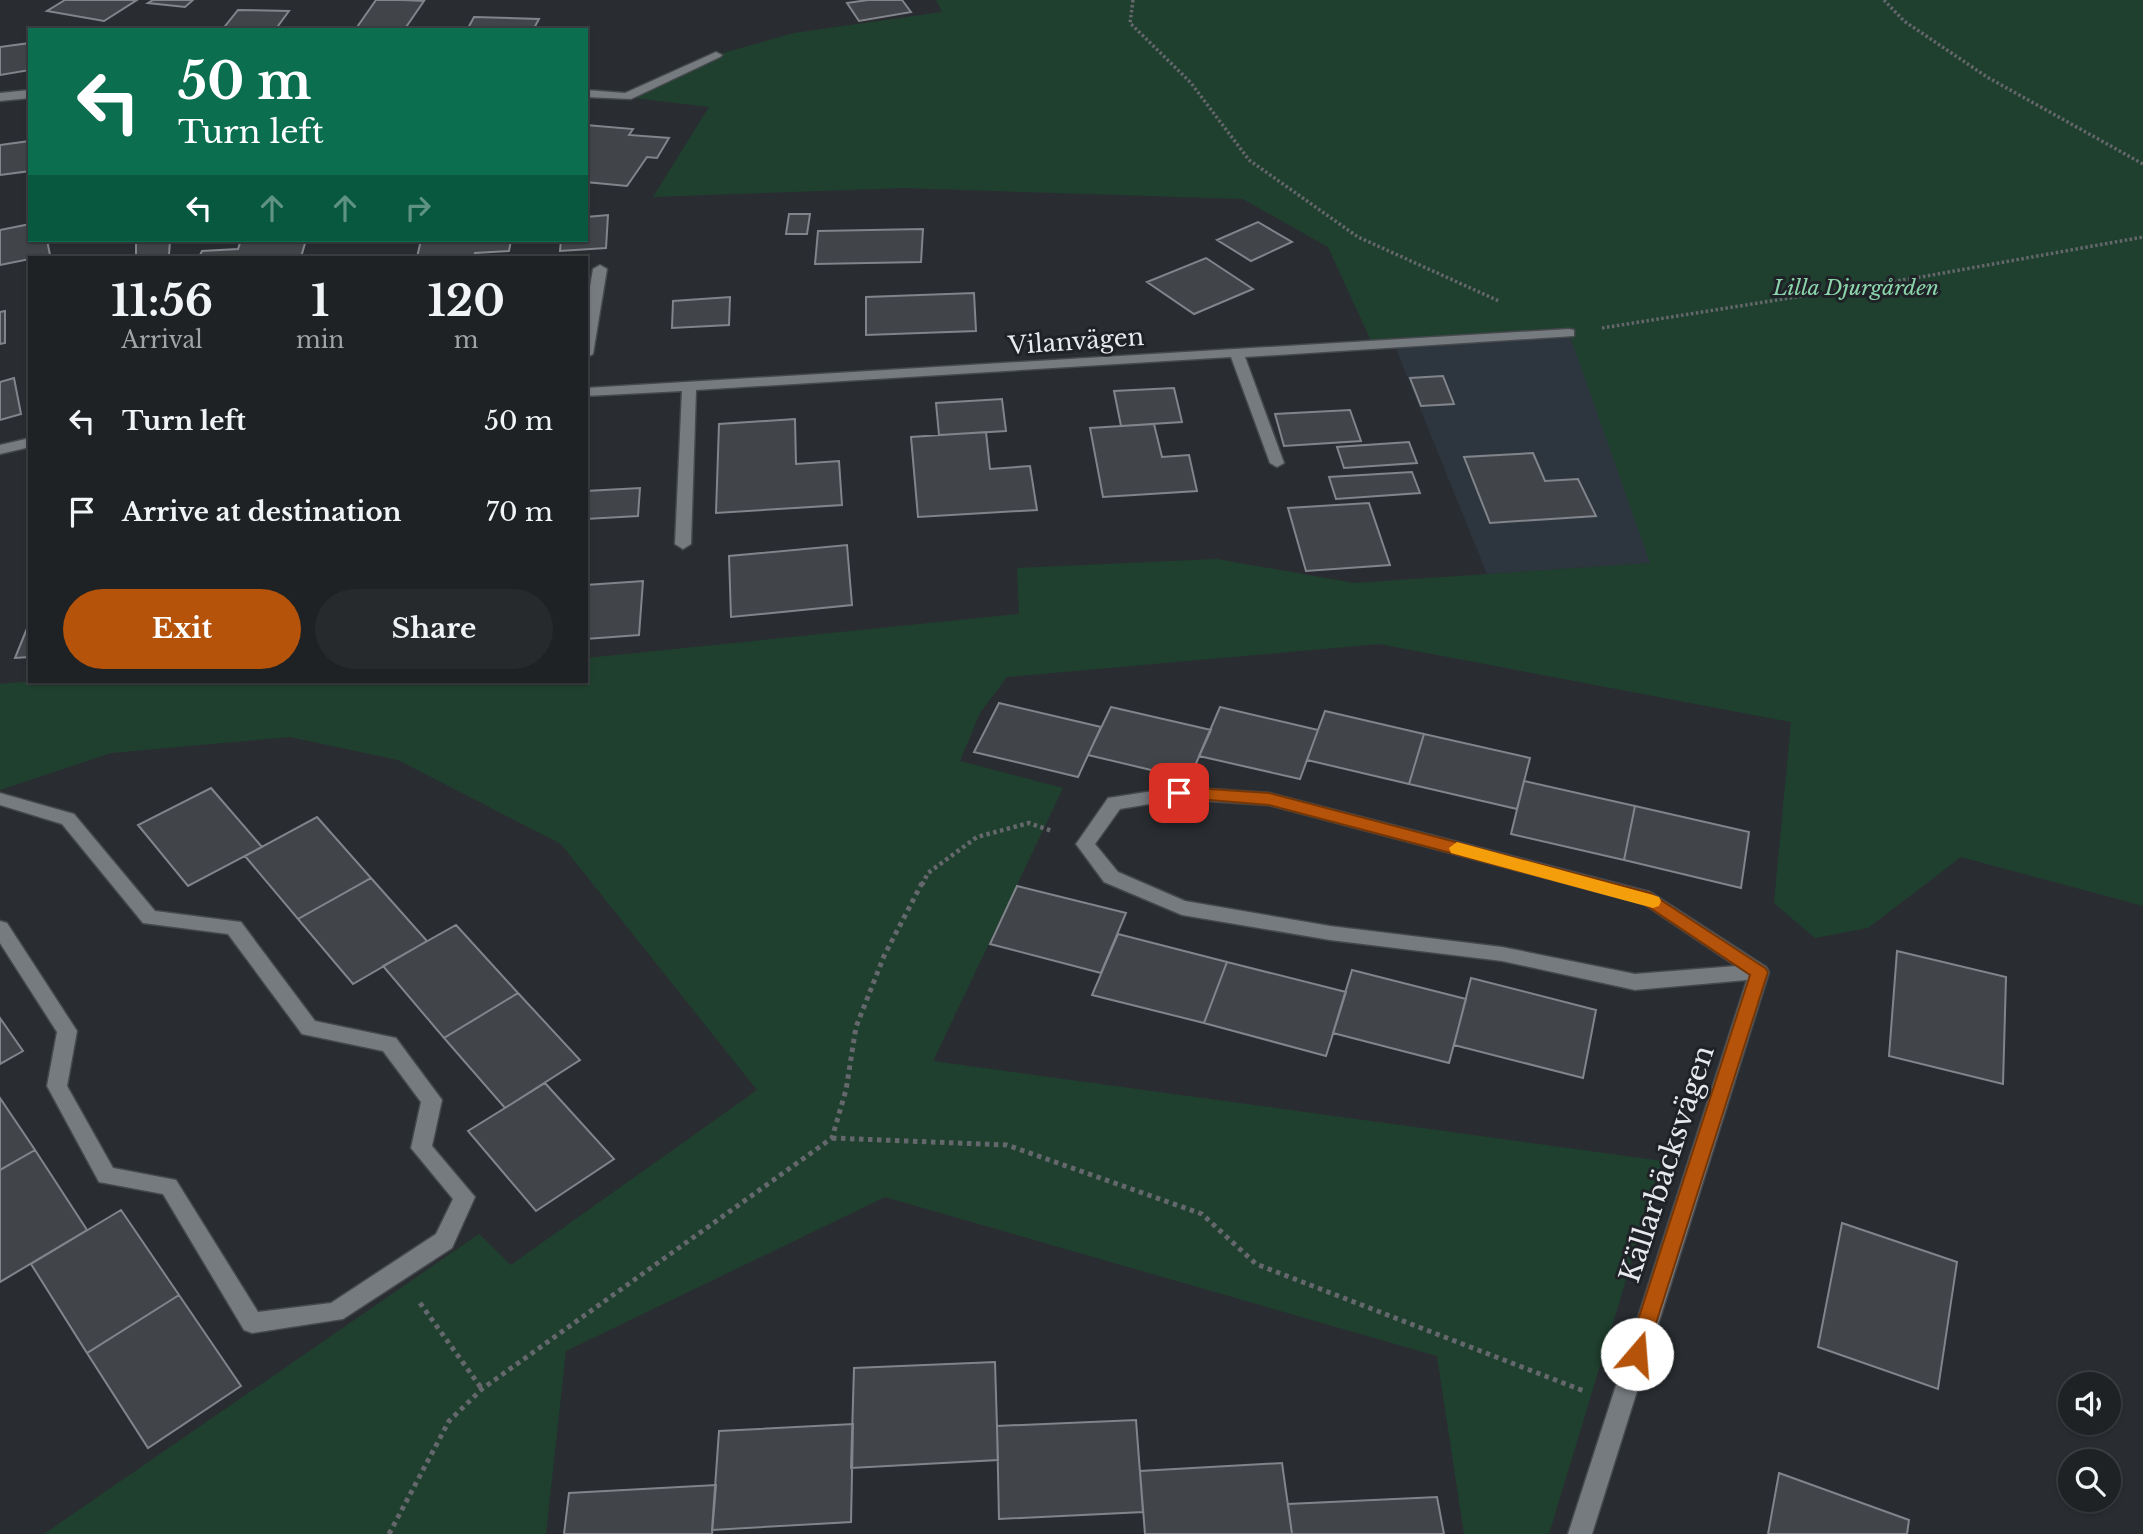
<!DOCTYPE html>
<meta charset="utf-8">
<style>
:root{--surface:#1f2225;--page:#272a2d;--text:#f1f3f6;--muted:#a1a4a7;--line:#3c3f42;--accent:#b45309}
body{margin:0;font-family:"Libre Baskerville",serif;background:var(--page);color:var(--text);height:100vh;display:flex;flex-direction:column;font-size:26px;white-space:nowrap}
*{box-sizing:border-box;margin:0}
p{font-size:23px;color:var(--muted)}
.icon{flex:none;width:38px;height:38px;fill:none;stroke:currentColor;stroke-width:2;stroke-linecap:round;stroke-linejoin:round}
.map{position:relative;flex:1;overflow:hidden}
.panel{position:absolute;left:28px;top:256px;width:560px;height:427px;display:flex;flex-direction:column;background:var(--surface);border-radius:0px;box-shadow:0 2px 5px #0004,0 0 0 2px var(--line)}
.panel>*{flex:none}
.guide{position:absolute;left:28px;top:28px;width:560px;height:214px;border-radius:0px;box-shadow:0 2px 5px #0004,0 0 0 2px var(--line);background:#0b6e4f;color:#fff;overflow:hidden}
.controls{position:absolute;left:2058px;top:1372px;display:grid;gap:14px}
.controls a{display:grid;place-items:center;width:63px;height:63px;border-radius:50%;background:var(--surface);box-shadow:0 2px 5px #0004,0 0 0 2px var(--line);font-size:35px}
.pin{position:absolute;display:grid;place-items:center;width:60px;height:60px;color:#fff;margin:-30px;border-radius:14px;box-shadow:0 4px 10px #0006}
.me{position:absolute;width:77px;margin:-38px;rotate:18deg;stroke-linejoin:round;filter:drop-shadow(0 0 5px #0008)}
.turn{display:flex;align-items:center;gap:24px;height:147px;padding:0 35px;font-size:32px}
.turn .icon{width:91px;height:91px;stroke-width:2.5}
.turn b{display:block;font-size:49px;line-height:60px}
.lanes{display:flex;align-items:center;height:66px;padding:0 35px;background:#0003;justify-content:center;gap:35px;direction:ltr}
.lanes .off{opacity:.35}
.eta{display:flex;justify-content:space-evenly;align-items:center;height:119px;text-align:center}
.eta b{font-size:42px;font-weight:700;line-height:49px}
.action{display:flex;gap:14px;margin-top:auto;padding:14px 35px}
.action a{flex:1;height:80px;border-radius:42px;background:var(--accent);color:#fff;font-size:28px;font-weight:700;line-height:80px;text-align:center}
.action a+a{background:var(--page);color:var(--text)}
ul{padding:0;list-style:none}
li{display:flex;align-items:center;gap:21px;height:91px;padding:0 35px}
li div{flex:1}
li b{display:block;font-size:26px}
li em{font-style:normal}
.map>svg:first-child{display:block}
</style>
<div class="map">
<svg width="2143" height="1534" viewBox="0 0 2143 1534">
<rect width="100%" height="100%" fill="#292d31"/>
<path fill="#2d363f" d="M1569,333l82,230 -164,11 -93,-230z"/>
<path fill="#20402f" d="M936,0h1207v906l-182,-49 -93,71 -53,10 -41,-35 17,-181 -412,-78 -372,33 -27,36 -20,48 103,27 -130,273 729,100 -113,373h-85l-27,-178 -552,-159 -319,154 -20,183h-502l435,-300 32,31 246,-175 -196,-246 -163,-84 -108,-23 -179,16 -111,37v-106l35,-3h551v-23l433,-44 -2,-46 200,-9 137,24 296,-20 -81,-230 -196,12 -45,-98 -85,-48 -339,-11 -251,9 56,-90 -82,-10 89,-42 78,-22 148,-21z"/>
<path fill="#414549" stroke="#81858b" stroke-width="2" d="M65,0h72l-33,21 -57,-10z
M153,0h40l-8,7 -37,-4z
M376,0h27l21,1 -20,29h-49z
M868,0h34l9,12 -52,9 -12,-18z
M238,10l51,1 -14,19h-53z
M474,17l65,2 -6,11h-66z
M30,43v27l-30,5v-28z
M586,125l47,4 -4,6 40,3 -12,20 -10,-1 -20,29 -41,-4z
M30,141v30l-30,4v-30z
M789,214h21l-3,20h-21z
M608,215l-2,33 -46,3 1,-11h25v-23z
M1258,222l34,20 -41,19 -34,-21z
M30,224v16h17l3,15 -50,10v-35z
M923,229l-2,33 -106,2 3,-33z
M136,240h34l-1,15 -33,2z
M241,240h65l-5,17h-102l3,-6 36,-2z
M421,240h90l-2,11 -34,2 -1,4h-57z
M1206,258l47,31 -59,25 -47,-32z
M974,293l2,38 -110,4v-38z
M730,297l-1,28 -57,3 1,-27z
M5,311v32l-5,1v-32z
M1443,376l11,28 -33,2 -11,-28z
M14,378l7,36 -21,6v-38z
M1174,388l8,34 -61,4 -7,-35z
M1002,399l4,32 -67,4 -3,-32z
M1350,410l11,31 -77,5 -9,-32z
M795,419l1,45 43,-3 3,44 -126,8 3,-89z
M1154,424l8,33 27,-2 8,36 -94,6 -13,-69z
M986,432l4,37 40,-3 7,44 -119,7 -7,-80z
M1409,442l8,21 -73,5 -7,-21z
M1533,453l12,28 33,-2 18,37 -106,7 -26,-66z
M1412,472l8,21 -84,6 -7,-22z
M640,488l-2,28 -52,3v-28z
M1369,503l21,62 -84,6 -18,-63z
M847,545l5,60 -121,12 -2,-61z
M643,581l-4,54 -53,4v-54z
M30,621v36l-15,1z
M999,703l102,24 -23,50 -104,-25z
M1111,707l100,23 -22,49 -101,-24z
M1220,707l98,23 -18,49 -101,-23z
M1325,711l99,23 -15,50 -102,-24z
M1424,734l106,24 -13,51 -108,-25z
M1524,781l111,25 -11,54 -113,-26z
M211,788l51,59 -74,39 -50,-61z
M1635,806l114,26 -8,56 -117,-28z
M317,817l54,61 -73,41 -53,-63z
M371,878l56,63 -74,43 -55,-65z
M1017,886l109,27 -25,60 -111,-29z
M456,925l62,68 -74,45 -61,-72z
M1118,934l109,28 -23,61 -112,-28z
M1897,951l109,26 -3,107 -114,-28z
M1227,962l119,30 -20,64 -122,-33z
M1352,970l114,29 -17,64 -116,-30z
M1471,978l125,32 -13,68 -129,-33z
M518,993l62,67 -75,48 -61,-70z
M0,1018l23,33 -23,13z
M545,1083l69,76 -78,52 -68,-80z
M0,1098l35,52 -35,20z
M35,1150l52,80 -87,52v-112z
M121,1210l58,85 -92,58 -56,-89z
M1842,1223l115,39 -19,127 -120,-42z
M179,1295l62,91 -93,62 -61,-95z
M995,1362l3,98 -147,8 3,-100z
M1136,1420l7,92 -144,7 -2,-93z
M853,1424l-2,98 -139,8 7,-99z
M1282,1463l10,71h-147l-5,-63z
M1779,1473l130,47 -2,14h-139z
M716,1485l-4,49h-148l5,-41z
M1437,1497l7,37h-152l-4,-30z"/>
<g fill="none" stroke-linecap="round" stroke-linejoin="round">
<defs>
<path id="minor" d="M716,52l6,3 -2,2 -89,42 -45,-2v-7l39,3z
M30,90v8l-30,3v-8z
M600,265l7,4 -14,85 -7,4v-47l7,-42z
M1569,329l5,1v6l-329,21 39,106 -7,4 -7,-4 -39,-106 -535,33 -5,154 -8,5 -8,-5 7,-153 -96,5v-8z
M30,438v9l-30,7v-9z
M1179,787l90,6 381,99 116,75 3,5 -177,562h-24l179,-554 -112,10 -133,-29 -172,-21 -148,-25 -78,-33 -28,-38 32,-46zM1179,799l90,6 375,99 92,62 -101,8 -133,-27 -172,-21 -145,-25 -67,-29 -23,-28 25,-35z
M0,793l74,21 81,97 86,11 74,99 81,17 46,62 -10,46 43,51 -23,51 -109,71 -91,14 -8,-3 -81,-136 -64,-12 -52,-96 10,-54 -57,-89v-22l7,2 70,108 -10,55 46,82 63,12 82,132 73,-9 105,-69 17,-35 -42,-51 10,-46 -38,-51 -81,-17 -74,-100 -85,-11 -81,-99 -62,-19z"/>
</defs>
<use href="#minor" stroke="#45484c" stroke-width="3"/>
<path stroke="#64676b" stroke-width="3.5" stroke-dasharray="2.5 2.5" stroke-linecap="butt" d="M1133,0l-3,23 61,60 58,77 109,77 141,64
M1884,0l20,21 83,56 156,87
M1602,328l319,-51 222,-40"/>
<path stroke="#64676b" stroke-width="4.5" stroke-dasharray="3.5 3.5" stroke-linecap="butt" d="M922,885l6,-12 49,-36 52,-14 23,8"/>
<path stroke="#64676b" stroke-width="5" stroke-dasharray="4.5 4.5" stroke-linecap="butt" d="M832,1138l175,7 195,69 54,50 328,127
M420,1303l62,86
M389,1534l60,-113 33,-32 350,-251 14,-48 10,-63 28,-71 38,-73"/>
<use href="#minor" fill="#767b80" fill-rule="evenodd"/>
</g>
<path fill="#b45309" stroke="#753606" stroke-width="2" d="M1179,787l90,6 381,100 115,75 3,4 -124,389 -7,3 -7,-3 -3,-7 123,-379 -106,-71 -375,-99 -96,-8 -2,-4z"/>
<path fill="#f59e0b" d="M1457,842l196,53 6,2 2,4 -2,5 -6,2 -202,-55 -2,-5z"/>
<g text-anchor="middle" dominant-baseline="central" stroke-width="6" stroke-linejoin="round" paint-order="stroke">
<g font-size="21" font-style="italic" fill="#8cd6ac" stroke="#1f2327">
<text x="1856" y="288">Lilla Djurgården</text>
</g>
<g font-size="24" fill="#e7e9ec" stroke="#1f2327">
<text transform="translate(1076 341) rotate(-4)">Vilanvägen</text>
</g>
<g font-size="28" fill="#e7e9ec" stroke="#1f2327">
<text transform="translate(1667 1164) rotate(-72)">Källarbäcksvägen</text>
</g>
</g>
</svg>
<div class="controls">
<a><svg class="icon" aria-label="sound" viewBox="0 0 24 24"><path d="M4 9h4l5-4v14l-5-4H4zM17 9q2 3 0 6"/></svg></a>
<a><svg class="icon" aria-label="search" viewBox="0 0 24 24"><circle cx="10" cy="10" r="6"/><path d="M15 15l6 6"/></svg></a>
</div>
<div class="pin" style="left:1179px;top:793px;background:#d93025"><svg class="icon" aria-label="arrive" viewBox="0 0 24 24"><path d="M6 21V4h12l-3 4 3 4H6"/></svg></div>
<svg class="me" style="left:1637px;top:1354px" viewBox="-20 -20 40 40"><circle r="19" fill="#fff"/><path d="M0-13L10 11 0 6-10 11z" fill="#b45309"/></svg>
<div class="guide">
<div class="turn"><svg class="icon" aria-label="left" viewBox="0 0 24 24"><path d="M17 20v-9H6M10 6l-5 5 5 5"/></svg><div><b>50 m</b>Turn left</div></div>
<div class="lanes"><svg class="icon" aria-label="left" viewBox="0 0 24 24"><path d="M17 20v-9H6M10 6l-5 5 5 5"/></svg><svg class="icon off" aria-label="ahead" viewBox="0 0 24 24"><path d="M12 20V5M6 11l6-6 6 6"/></svg><svg class="icon off" aria-label="ahead" viewBox="0 0 24 24"><path d="M12 20V5M6 11l6-6 6 6"/></svg><svg class="icon off" aria-label="right" viewBox="0 0 24 24"><path d="M7 20v-9h11M14 6l5 5-5 5"/></svg></div>
</div>
<section class="panel">
<div class="eta">
<div><b>11:56</b><p>Arrival</p></div>
<div><b>1</b><p>min</p></div>
<div><b>120</b><p>m</p></div>
</div>
<ul>
<li><svg class="icon" aria-label="left" viewBox="0 0 24 24"><path d="M17 20v-9H6M10 6l-5 5 5 5"/></svg><div><b>Turn left</b></div><em>50 m</em></li>
<li><svg class="icon" aria-label="arrive" viewBox="0 0 24 24"><path d="M6 21V4h12l-3 4 3 4H6"/></svg><div><b>Arrive at destination</b></div><em>70 m</em></li>
</ul>
<div class="action"><a>Exit</a><a>Share</a></div>
</section>
</div>
